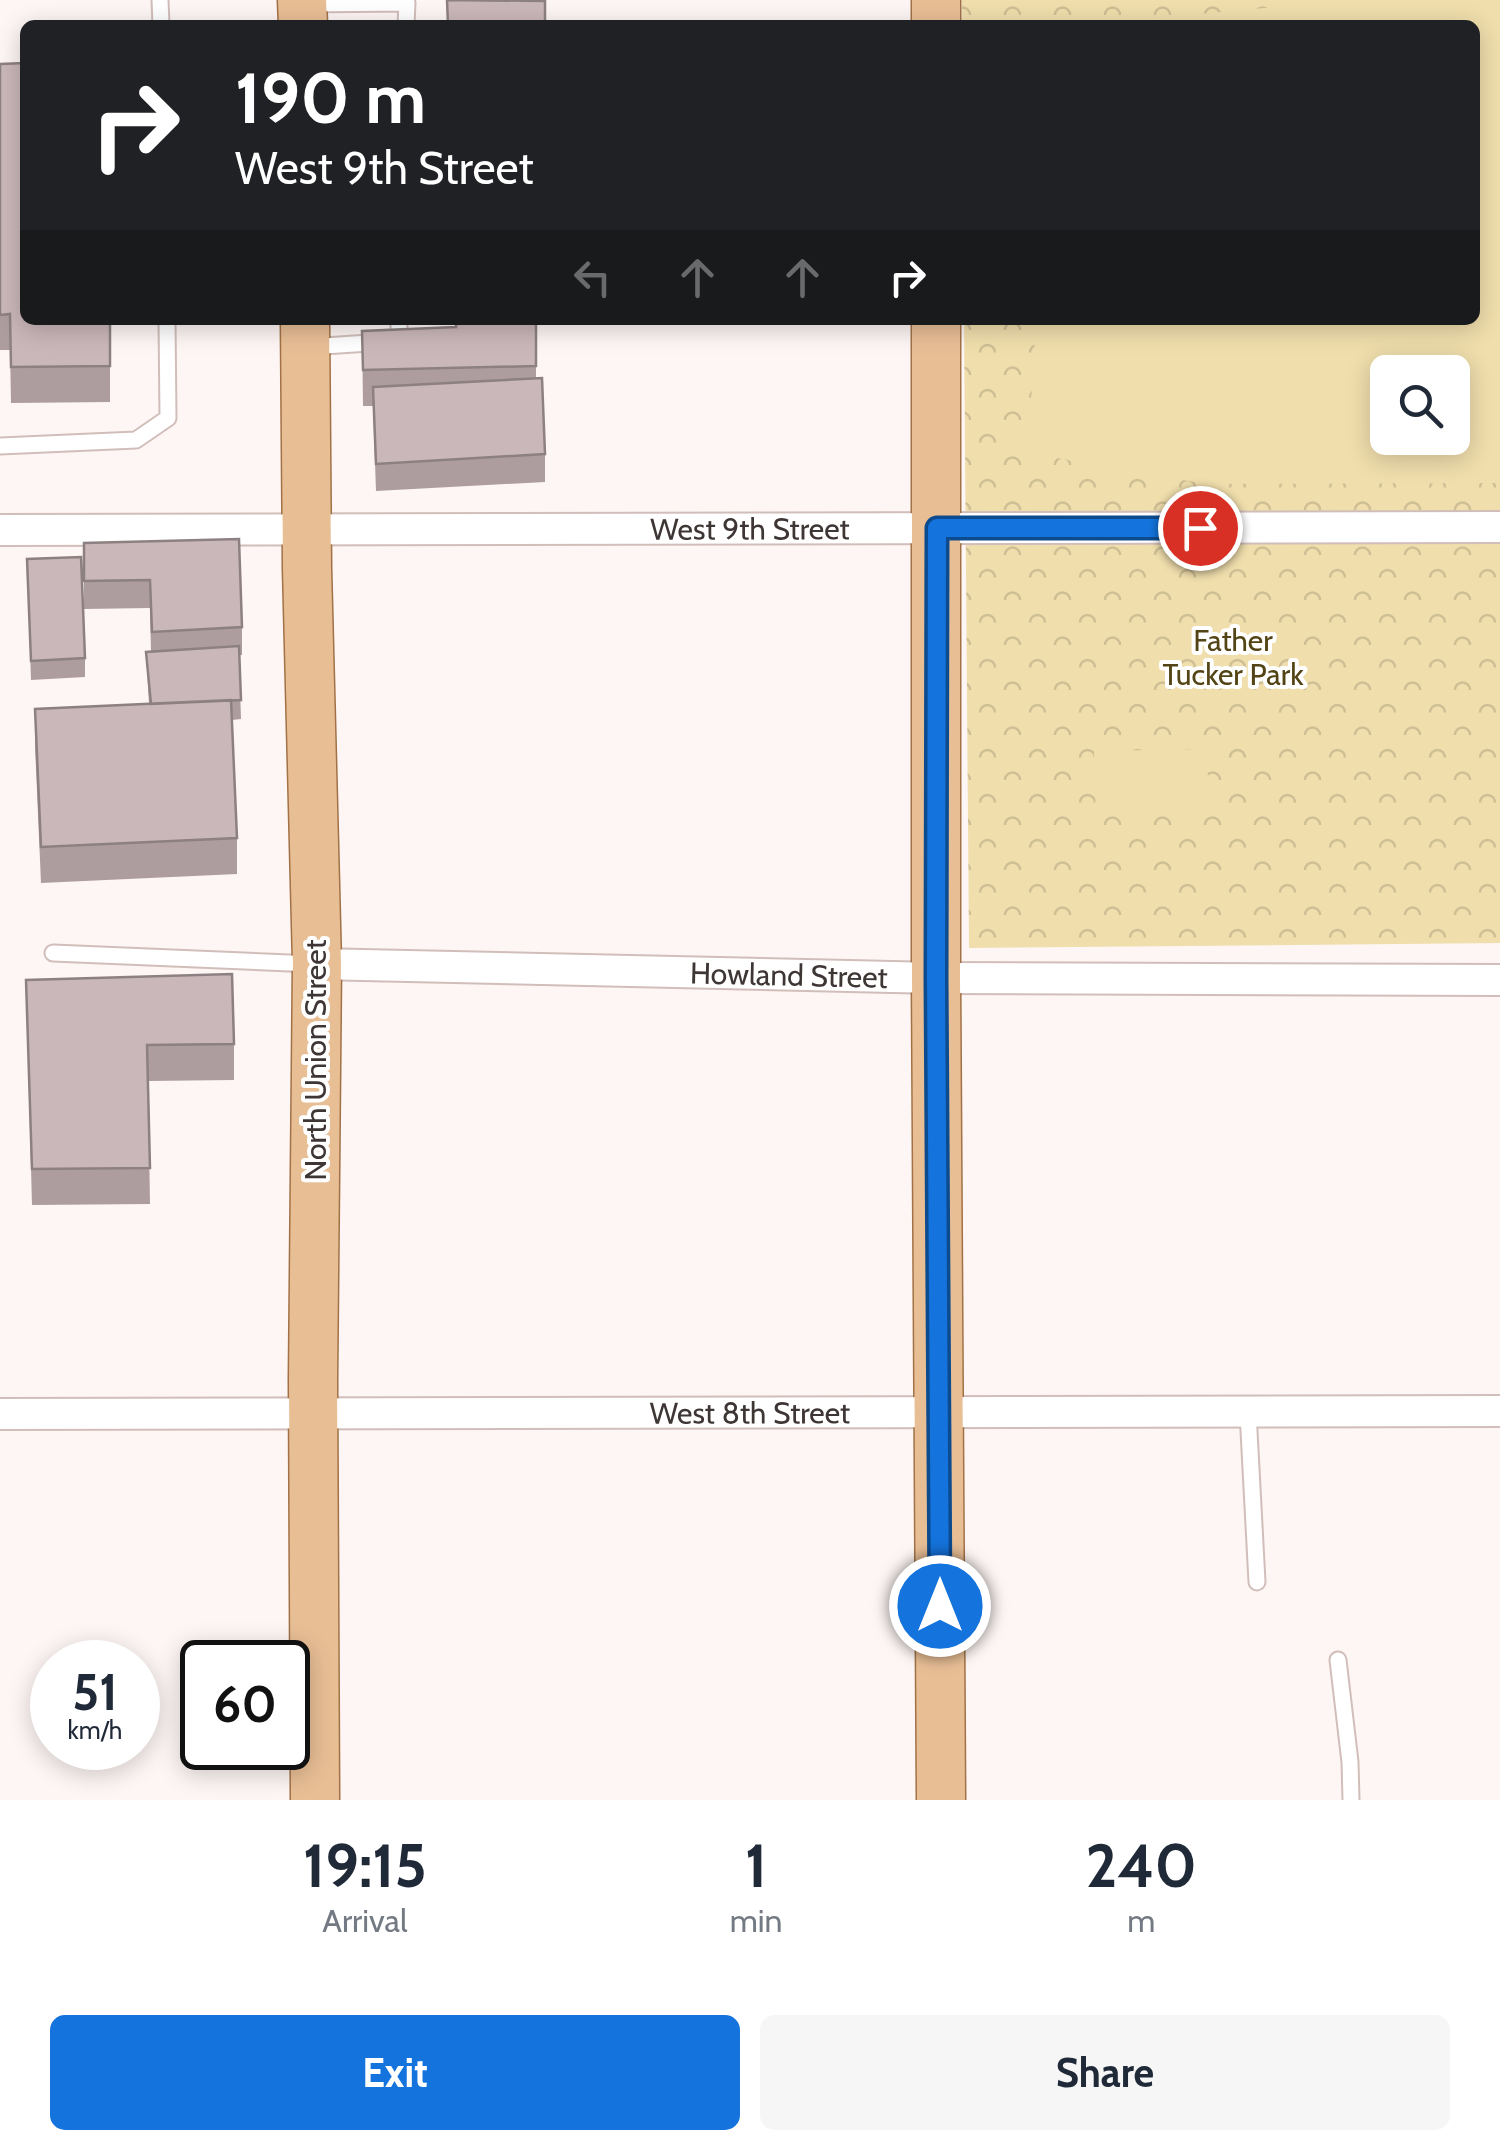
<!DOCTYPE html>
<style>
:root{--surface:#fff;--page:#f6f6f7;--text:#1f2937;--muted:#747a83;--accent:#1473dc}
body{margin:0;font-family:Cabin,sans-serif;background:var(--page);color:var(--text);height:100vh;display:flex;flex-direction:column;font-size:38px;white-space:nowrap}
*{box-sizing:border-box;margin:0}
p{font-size:32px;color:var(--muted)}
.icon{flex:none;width:55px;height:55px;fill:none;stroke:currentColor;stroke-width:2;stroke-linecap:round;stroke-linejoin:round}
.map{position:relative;height:1800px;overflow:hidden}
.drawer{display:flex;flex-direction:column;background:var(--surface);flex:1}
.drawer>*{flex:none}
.guide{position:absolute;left:20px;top:20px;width:1460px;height:305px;border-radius:15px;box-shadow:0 5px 25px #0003;background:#202124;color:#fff;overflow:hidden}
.tools{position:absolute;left:1370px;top:355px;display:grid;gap:20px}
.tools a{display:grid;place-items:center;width:100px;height:100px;border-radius:15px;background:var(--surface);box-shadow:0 5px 25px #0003;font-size:50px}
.speed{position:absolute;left:30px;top:1640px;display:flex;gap:20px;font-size:50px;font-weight:700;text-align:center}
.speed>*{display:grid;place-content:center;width:130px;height:130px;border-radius:50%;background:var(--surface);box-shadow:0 5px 25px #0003;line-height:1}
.speed small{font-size:25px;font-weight:400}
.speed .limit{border:5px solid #111;border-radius:15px;background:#fff;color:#111}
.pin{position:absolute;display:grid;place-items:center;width:85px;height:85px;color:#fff;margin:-42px;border:5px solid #fff;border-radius:50%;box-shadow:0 2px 10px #0007}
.me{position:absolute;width:110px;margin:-55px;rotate:0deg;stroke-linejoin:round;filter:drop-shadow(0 0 8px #0008)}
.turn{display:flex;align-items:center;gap:35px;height:210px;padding:0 50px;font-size:45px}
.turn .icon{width:130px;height:130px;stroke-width:2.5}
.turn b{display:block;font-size:70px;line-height:85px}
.lanes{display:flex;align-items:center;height:95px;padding:0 50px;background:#0003;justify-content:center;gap:50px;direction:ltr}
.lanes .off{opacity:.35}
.eta{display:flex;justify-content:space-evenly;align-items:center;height:170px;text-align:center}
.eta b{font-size:60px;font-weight:800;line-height:70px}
.button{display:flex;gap:20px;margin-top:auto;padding:20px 50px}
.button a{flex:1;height:115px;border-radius:15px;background:var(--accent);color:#fff;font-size:40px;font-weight:800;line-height:115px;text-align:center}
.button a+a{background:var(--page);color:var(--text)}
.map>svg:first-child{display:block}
</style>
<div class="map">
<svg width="1500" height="1800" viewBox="0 0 1500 1800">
<defs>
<pattern id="park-crowns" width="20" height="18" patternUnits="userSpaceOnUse" patternTransform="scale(2.5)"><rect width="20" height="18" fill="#f0deac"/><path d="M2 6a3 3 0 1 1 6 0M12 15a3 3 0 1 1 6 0" fill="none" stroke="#cfbf95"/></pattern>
</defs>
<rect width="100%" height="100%" fill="#fef6f4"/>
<path fill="url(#park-crowns)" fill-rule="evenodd" d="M962,0h538v943l-531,5 -5,-628h511v-295h-513zM1388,372h64v66h-64z"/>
<path fill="#f0deac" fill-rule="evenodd" d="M1351,0h149v483l-294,1 -178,-31 8,-133h439v-295h-393zM1388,372h64v66h-64z
M1207,749l2,65 -113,2 -2,-65z"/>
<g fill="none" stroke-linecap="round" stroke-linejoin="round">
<defs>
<path id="lane" d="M160,0l1,25
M306,4l101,-1 -1,22
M309,347l90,-6v-21
M0,446l136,-6 32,-22 -1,-98
M53,953l260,11
M1248,1412l9,170
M1338,1660l12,102 1,38"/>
<g id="street">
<path id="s1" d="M0,530l1500,-3"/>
<path id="s2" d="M317,964l619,14 564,2"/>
<path id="s3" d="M0,1414l1500,-3"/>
</g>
<path id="primary" d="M302,0l1,25
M936,0v25
M305,320l2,248 10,396 -4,416 2,420
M936,320v658l5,822"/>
</defs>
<use href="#lane" stroke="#d1beba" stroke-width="19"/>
<use href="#street" stroke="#d1beba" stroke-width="34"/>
<use href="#primary" stroke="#a27246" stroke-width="51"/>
<use href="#lane" stroke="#fff" stroke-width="15"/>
<use href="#street" stroke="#fff" stroke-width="30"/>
<use href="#primary" stroke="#e8be95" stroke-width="48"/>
</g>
<path fill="#ae9d9f" d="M0,64l110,256v82l-99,1 -1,-53h-10z
M455,320h81v58l9,76v28l-169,9 -3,-85h-10l-1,-75 93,-4z
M84,543l158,84v28h-3l2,64 -9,1 5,118v36l-196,9 -6,-138v-36l114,-5 -3,-52h5l-1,-44 -66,1z
M27,559l58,99v19l-54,3z
M26,980l208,64v36l-86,1 2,123 -118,1z"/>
<path fill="#cab7b9" stroke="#8d8082" stroke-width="2.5" d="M447,0l98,1v24h-97z
M25,30v290h85v46l-99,1 -1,-53 -10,1v-251l25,-1z
M456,320h80v46l-173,4 -1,-39 94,-4z
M542,378l3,76 -169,10 -3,-77z
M239,539l3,88 -90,5 -2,-52 -66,1v-38z
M81,557l4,101 -54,3 -4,-102z
M239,646l2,54 -90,4 -5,-52z
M231,700l6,138 -196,9 -6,-138z
M232,974l2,70 -87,1 3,123 -118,1 -6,-189z"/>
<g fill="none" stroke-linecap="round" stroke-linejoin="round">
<defs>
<path id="route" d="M940,1606l-4,-628 1,-450h263"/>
</defs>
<use href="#route" stroke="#0d4b8f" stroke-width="25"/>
<use href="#route" stroke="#1473dc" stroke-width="18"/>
</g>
<g text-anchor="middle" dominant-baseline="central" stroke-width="8" stroke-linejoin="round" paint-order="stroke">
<g font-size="30" fill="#3d3634" stroke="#fff">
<text stroke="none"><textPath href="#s1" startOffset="750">West 9th Street</textPath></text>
<text stroke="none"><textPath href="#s2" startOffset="472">Howland Street</textPath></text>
<text transform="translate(315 1060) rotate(-90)">North Union Street</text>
<text stroke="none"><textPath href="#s3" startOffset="750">West 8th Street</textPath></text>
</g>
<g font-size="30" fill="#534415" stroke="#fff">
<text x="1233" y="640">Father<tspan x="1233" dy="34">Tucker Park</tspan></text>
</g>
</g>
</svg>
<div class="tools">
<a><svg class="icon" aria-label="search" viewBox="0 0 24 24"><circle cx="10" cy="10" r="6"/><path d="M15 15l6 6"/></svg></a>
</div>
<div class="speed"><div>51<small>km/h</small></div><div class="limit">60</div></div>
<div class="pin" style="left:1200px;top:528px;background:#d93025"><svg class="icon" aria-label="arrive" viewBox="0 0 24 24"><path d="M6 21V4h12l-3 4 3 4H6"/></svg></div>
<svg class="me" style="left:940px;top:1606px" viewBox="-20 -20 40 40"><circle r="17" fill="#1473dc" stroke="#fff" stroke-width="3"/><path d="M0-11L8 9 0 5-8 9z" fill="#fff"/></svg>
<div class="guide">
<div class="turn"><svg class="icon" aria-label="right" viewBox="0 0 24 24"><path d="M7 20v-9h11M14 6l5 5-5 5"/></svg><div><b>190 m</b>West 9th Street</div></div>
<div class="lanes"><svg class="icon off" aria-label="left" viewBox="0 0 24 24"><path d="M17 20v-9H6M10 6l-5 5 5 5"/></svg><svg class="icon off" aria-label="ahead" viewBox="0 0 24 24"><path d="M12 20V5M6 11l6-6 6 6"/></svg><svg class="icon off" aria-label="ahead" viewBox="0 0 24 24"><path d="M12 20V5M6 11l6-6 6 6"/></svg><svg class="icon" aria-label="right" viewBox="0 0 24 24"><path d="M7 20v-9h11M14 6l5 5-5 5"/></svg></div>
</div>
</div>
<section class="drawer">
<div class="eta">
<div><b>19:15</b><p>Arrival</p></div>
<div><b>1</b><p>min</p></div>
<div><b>240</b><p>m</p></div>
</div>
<div class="button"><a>Exit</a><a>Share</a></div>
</section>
